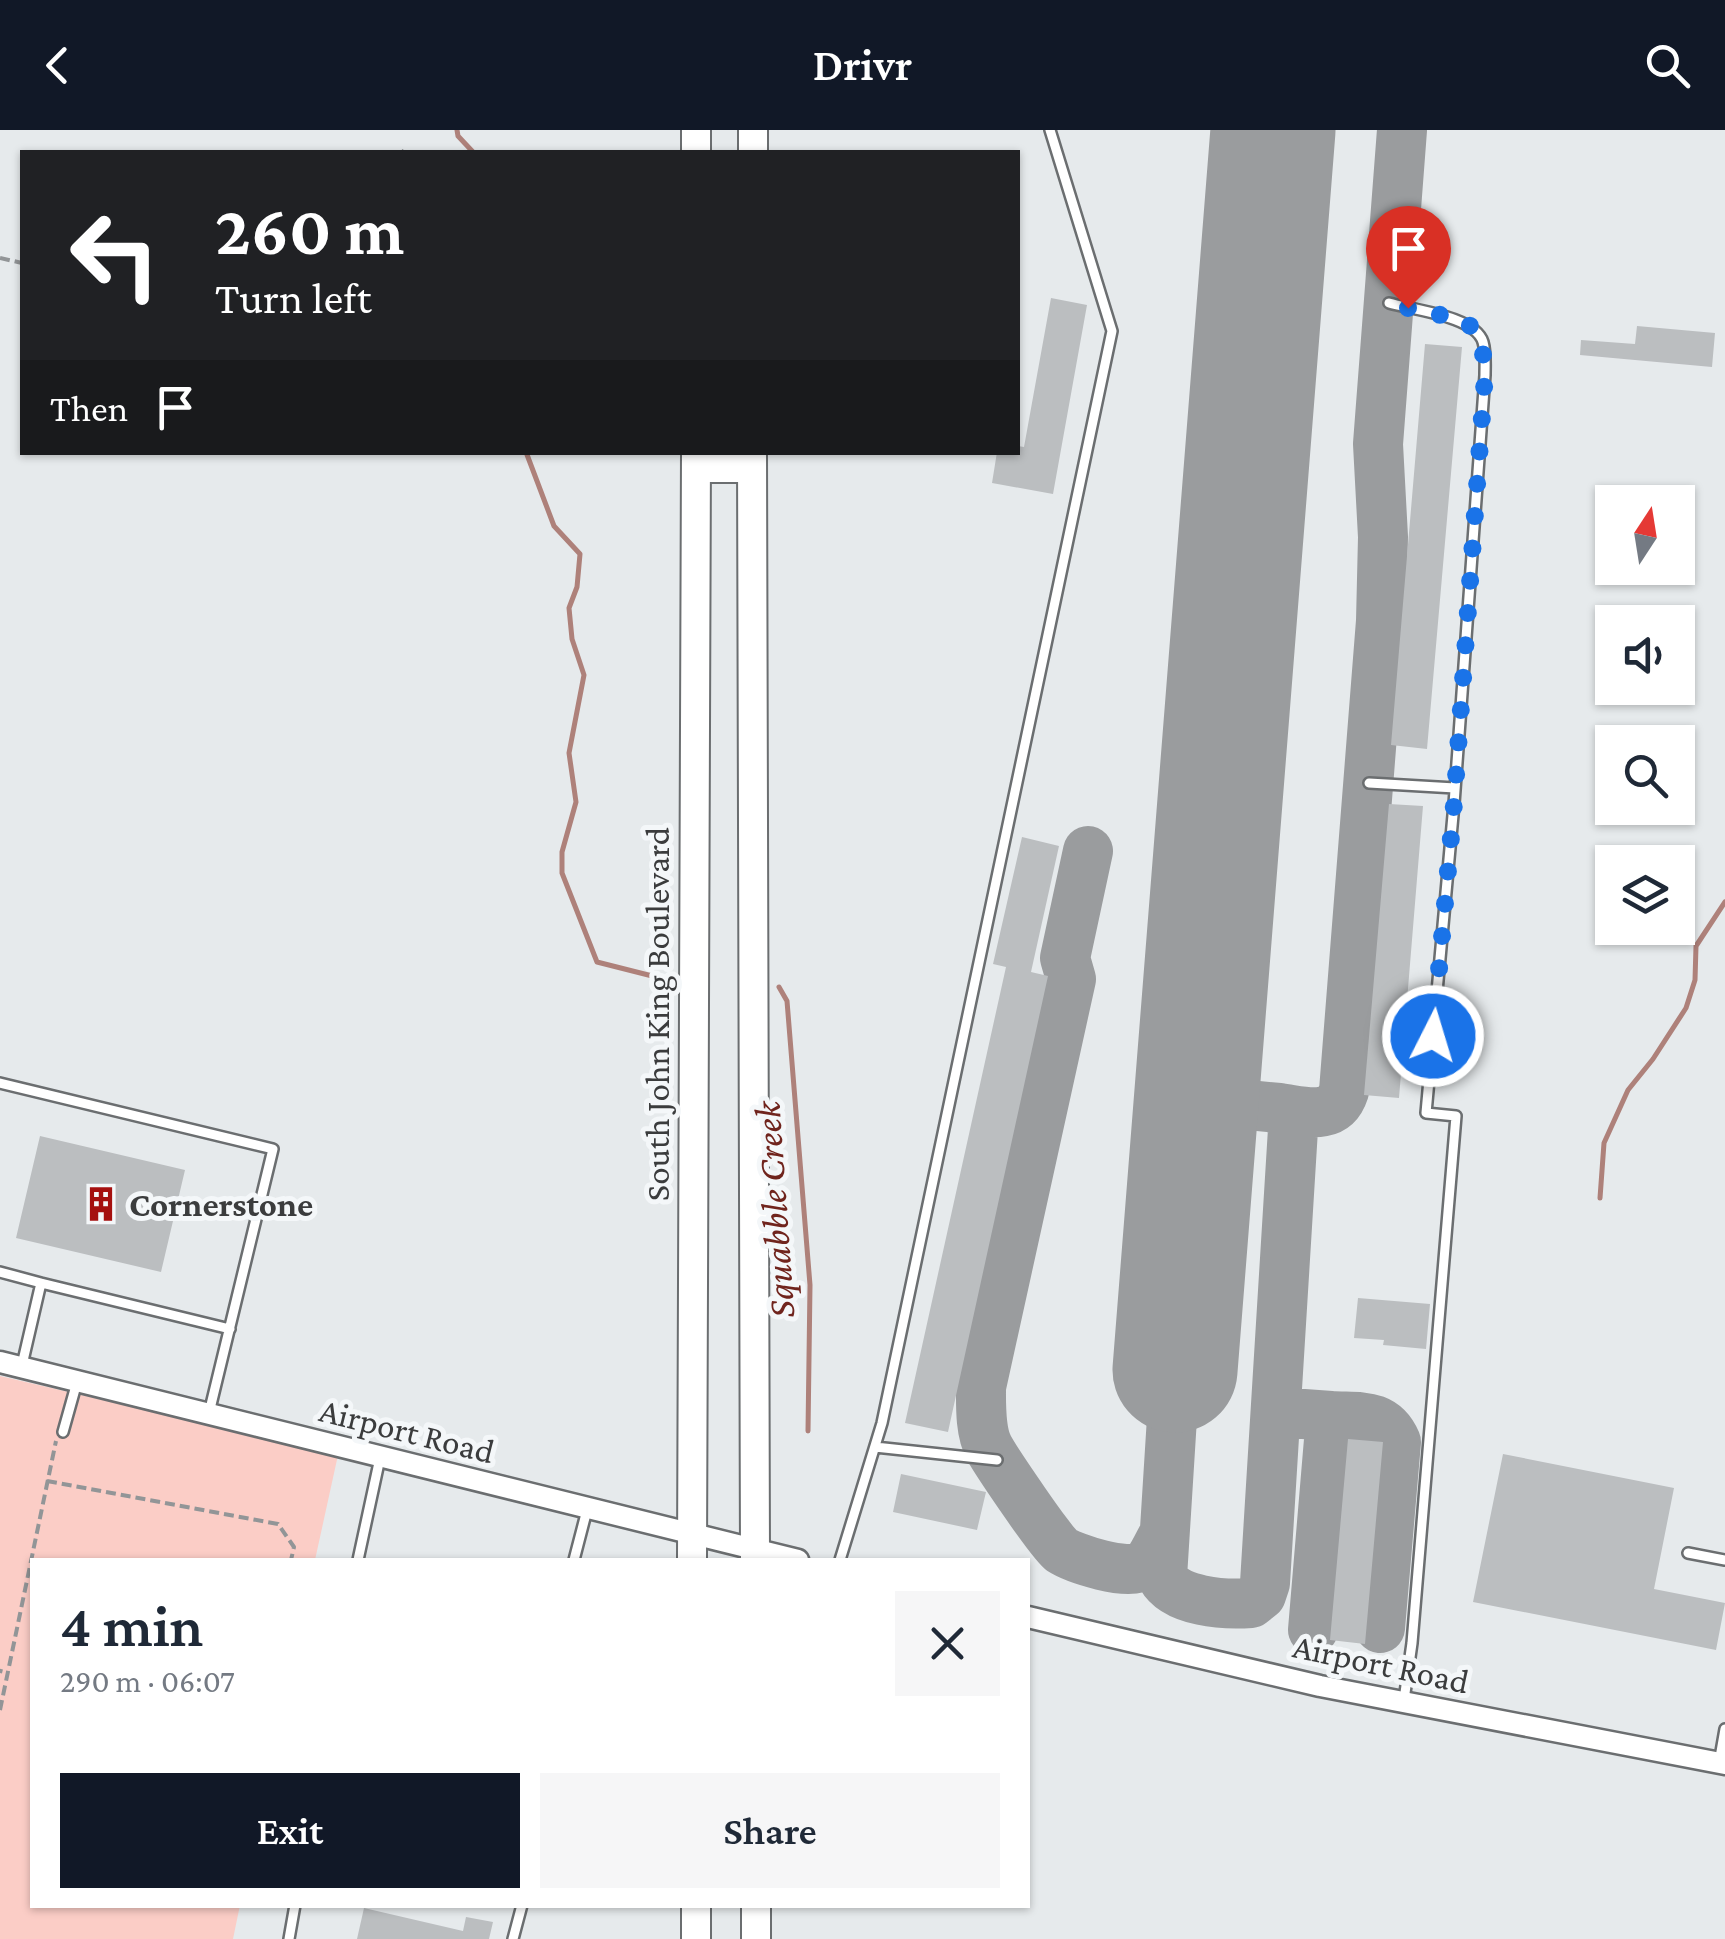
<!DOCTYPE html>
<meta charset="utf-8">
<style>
:root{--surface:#fff;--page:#f6f6f7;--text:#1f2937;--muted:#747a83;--accent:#111827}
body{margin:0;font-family:"Crimson Pro",serif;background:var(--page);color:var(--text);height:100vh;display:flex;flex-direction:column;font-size:38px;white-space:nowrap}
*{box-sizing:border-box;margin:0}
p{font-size:32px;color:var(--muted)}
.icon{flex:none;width:55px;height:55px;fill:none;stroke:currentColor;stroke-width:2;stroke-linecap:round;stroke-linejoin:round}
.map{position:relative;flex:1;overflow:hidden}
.details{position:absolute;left:30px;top:1428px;width:1000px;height:350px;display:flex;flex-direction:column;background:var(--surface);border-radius:0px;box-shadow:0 2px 8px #0004}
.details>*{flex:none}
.guide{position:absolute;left:20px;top:20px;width:1000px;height:305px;border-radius:0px;box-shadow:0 2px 8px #0004;background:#202124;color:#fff;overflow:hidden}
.needle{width:65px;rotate:12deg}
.tools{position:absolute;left:1595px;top:355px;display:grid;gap:20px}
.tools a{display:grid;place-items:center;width:100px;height:100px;border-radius:0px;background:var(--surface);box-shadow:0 2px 8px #0004;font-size:50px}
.pin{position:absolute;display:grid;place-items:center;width:85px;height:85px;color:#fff;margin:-102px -42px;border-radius:50% 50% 50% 0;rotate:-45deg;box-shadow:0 0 10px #0007}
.pin .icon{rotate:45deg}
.me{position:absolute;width:110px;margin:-55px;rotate:5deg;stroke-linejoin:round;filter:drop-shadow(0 0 8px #0008)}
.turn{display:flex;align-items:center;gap:35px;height:210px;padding:0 30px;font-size:45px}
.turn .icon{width:130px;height:130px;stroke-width:2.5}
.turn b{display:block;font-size:70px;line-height:85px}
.then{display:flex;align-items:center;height:95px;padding:0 30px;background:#0003;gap:20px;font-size:38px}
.round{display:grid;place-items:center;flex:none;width:105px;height:105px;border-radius:0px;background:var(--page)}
.overview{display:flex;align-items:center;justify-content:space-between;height:170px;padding:0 30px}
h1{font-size:60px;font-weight:600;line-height:75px}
.button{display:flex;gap:20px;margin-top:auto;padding:20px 30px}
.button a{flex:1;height:115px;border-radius:0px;background:var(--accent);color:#fff;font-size:40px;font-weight:600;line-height:115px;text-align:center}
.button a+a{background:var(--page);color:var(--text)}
header{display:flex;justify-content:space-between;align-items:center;height:130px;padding:0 30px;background:var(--accent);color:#fff;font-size:45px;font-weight:600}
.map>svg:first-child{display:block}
</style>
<header><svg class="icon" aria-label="back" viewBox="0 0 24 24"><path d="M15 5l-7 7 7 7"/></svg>Drivr<svg class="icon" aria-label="search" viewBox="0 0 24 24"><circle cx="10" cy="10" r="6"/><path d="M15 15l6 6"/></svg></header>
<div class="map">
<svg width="1725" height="1809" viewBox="0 0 1725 1809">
<rect width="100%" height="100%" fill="#e6eaec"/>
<path fill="#fbcdc6" d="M0,1246l338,79 -23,105h-283v345h208l-7,34h-233z"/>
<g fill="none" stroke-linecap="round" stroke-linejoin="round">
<path stroke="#ae817a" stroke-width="5" d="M457,0l1,6 15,16
M526,322l28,74 26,28 -3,33 -8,21 3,31 12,36 -15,78 7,49 -14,50v21l35,89 75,19
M779,857l8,14 23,284 -2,146
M1600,1068l4,-55 24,-53 25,-31 33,-51 9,-28 1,-34 29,-44"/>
<path stroke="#9a9c9e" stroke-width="50" d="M1088,721l-23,107 6,21 -90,408c0,18 -1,45 8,61 7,13 63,96 72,102 14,9 67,26 82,16 9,-6 15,-22 21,-32
M1279,978c25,3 55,14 65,-17l37,-470 2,-84 -5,-93 24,-314
M1175,1240l-13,207c14,25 62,28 89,26l10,-8 4,-12 28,-454 -6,-15 -8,-6 -82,-8
M1276,1282l55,4 -18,214
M1331,1286c28,2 52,-4 65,26l-16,186"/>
<path stroke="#9a9c9e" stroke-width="125" d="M1175,1240l98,-1240"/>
</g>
<path fill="#bbbec0" d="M1051,168l36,7 -34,189 -61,-11 5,-31h21v-6l6,1z
M1637,196l78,7 -3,34 -132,-12 1,-15 54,4z
M1425,214l37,3 -35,402 -36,-4z
M1389,674l34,2 -24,292 -35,-3z
M1022,707l37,9 -28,126 17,4 -100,456 -43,-9 101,-456 -13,-3z
M40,1006l145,34 -24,102 -145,-34z
M1358,1168l72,6 -4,45 -43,-4 1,-5 -30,-2z
M1348,1309l35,3 -18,202 -35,-4z
M1503,1324l171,34 -20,101 71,14 -9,47 -243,-48z
M901,1344l85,18 -9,38 -84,-18z
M364,1778l99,23 3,-14 27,5 -4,17h-132z"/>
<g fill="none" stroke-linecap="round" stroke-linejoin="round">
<defs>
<path id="service" d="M1389,173c24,7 86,13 94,39 3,10 2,23 2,33l-31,429 -28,309 30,3 -44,527 -8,57
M1369,653l86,5
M0,953l273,66 -64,264
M0,1142l41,11 -19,82
M41,1153l189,46
M63,1302l14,-50
M875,1317l122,13
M1688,1423l37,7
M358,1430l22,-102
M574,1430l13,-50
M840,1430l42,-137 230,-1092 -62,-201
M1719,1633l6,-34
M289,1809l6,-34
M513,1809l9,-34"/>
<path id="tertiary" d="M0,1232l798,198
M1028,1487l292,69 405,78"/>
<path id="primary" d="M696,0v22
M753,22v-22
M752,322l3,1108
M696,338h56
M692,1430l4,-1108
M696,1775v34
M756,1775v34"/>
</defs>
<use href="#service" stroke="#6b6e70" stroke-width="14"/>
<use href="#tertiary" stroke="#6b6e70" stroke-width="25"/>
<use href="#primary" stroke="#6b6e70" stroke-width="32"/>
<path stroke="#929597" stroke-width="4" stroke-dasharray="10 5" stroke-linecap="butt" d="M403,22l1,-2
M0,128l22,5
M47,1351l231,43 16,23 -3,13
M0,1543l1,-4
M0,1580l56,-269"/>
<use href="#service" stroke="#fff" stroke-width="9"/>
<use href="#tertiary" stroke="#fff" stroke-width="20"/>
<use href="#primary" stroke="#fff" stroke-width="28"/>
</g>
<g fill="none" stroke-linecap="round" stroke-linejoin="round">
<path stroke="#1a73e8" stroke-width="18" stroke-dasharray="0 32.4" d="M1408,178c54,14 74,3 77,67l-31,429 -21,232"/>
</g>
<defs>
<symbol id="building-bare" viewBox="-9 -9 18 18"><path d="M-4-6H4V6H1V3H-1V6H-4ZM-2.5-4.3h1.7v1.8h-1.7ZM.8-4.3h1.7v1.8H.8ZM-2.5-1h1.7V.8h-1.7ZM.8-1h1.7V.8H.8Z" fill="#a5100f" stroke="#f4f7f9" stroke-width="2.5" paint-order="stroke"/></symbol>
</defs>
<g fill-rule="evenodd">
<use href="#building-bare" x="76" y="1049" width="50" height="50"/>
</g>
<g text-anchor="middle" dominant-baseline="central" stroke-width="10" stroke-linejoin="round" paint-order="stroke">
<g font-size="35" fill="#3b3c3d" stroke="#f4f7f9">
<text transform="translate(657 884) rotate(-90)">South John King Boulevard</text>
<text transform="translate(407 1301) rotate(14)">Airport Road</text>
<text transform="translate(1381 1534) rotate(12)">Airport Road</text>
</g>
<g font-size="35" font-weight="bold" fill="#3b3c3d" stroke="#f4f7f9" text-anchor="start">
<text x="129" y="1074">Cornerstone</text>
</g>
<g font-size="38" font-style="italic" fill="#70241d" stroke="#f4f7f9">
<text transform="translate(774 1080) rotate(-94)">Squabble Creek</text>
</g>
</g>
</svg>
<div class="tools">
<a><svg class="needle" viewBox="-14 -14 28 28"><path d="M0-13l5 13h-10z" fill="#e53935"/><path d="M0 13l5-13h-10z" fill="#747a83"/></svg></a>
<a><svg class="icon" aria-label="sound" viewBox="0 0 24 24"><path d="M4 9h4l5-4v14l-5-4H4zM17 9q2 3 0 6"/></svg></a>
<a><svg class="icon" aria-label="search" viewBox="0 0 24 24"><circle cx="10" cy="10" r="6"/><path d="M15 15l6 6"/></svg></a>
<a><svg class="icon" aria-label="layers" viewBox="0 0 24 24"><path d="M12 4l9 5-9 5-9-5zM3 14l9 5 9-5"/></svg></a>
</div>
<div class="pin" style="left:1408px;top:178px;background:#d93025"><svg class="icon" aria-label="arrive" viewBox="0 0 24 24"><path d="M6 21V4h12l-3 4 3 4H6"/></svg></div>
<svg class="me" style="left:1433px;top:906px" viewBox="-20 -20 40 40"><circle r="17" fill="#1a73e8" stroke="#fff" stroke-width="3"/><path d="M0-11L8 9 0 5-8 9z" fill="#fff"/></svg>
<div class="guide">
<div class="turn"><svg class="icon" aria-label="left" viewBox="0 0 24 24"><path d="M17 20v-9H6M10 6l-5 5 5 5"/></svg><div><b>260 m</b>Turn left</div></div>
<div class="then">Then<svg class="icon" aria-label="arrive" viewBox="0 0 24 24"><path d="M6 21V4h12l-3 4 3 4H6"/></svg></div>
</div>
<section class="details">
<div class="overview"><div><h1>4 min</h1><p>290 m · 06:07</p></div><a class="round"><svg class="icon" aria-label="close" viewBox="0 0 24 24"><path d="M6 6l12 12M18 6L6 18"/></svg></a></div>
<div class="button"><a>Exit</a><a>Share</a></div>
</section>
</div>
